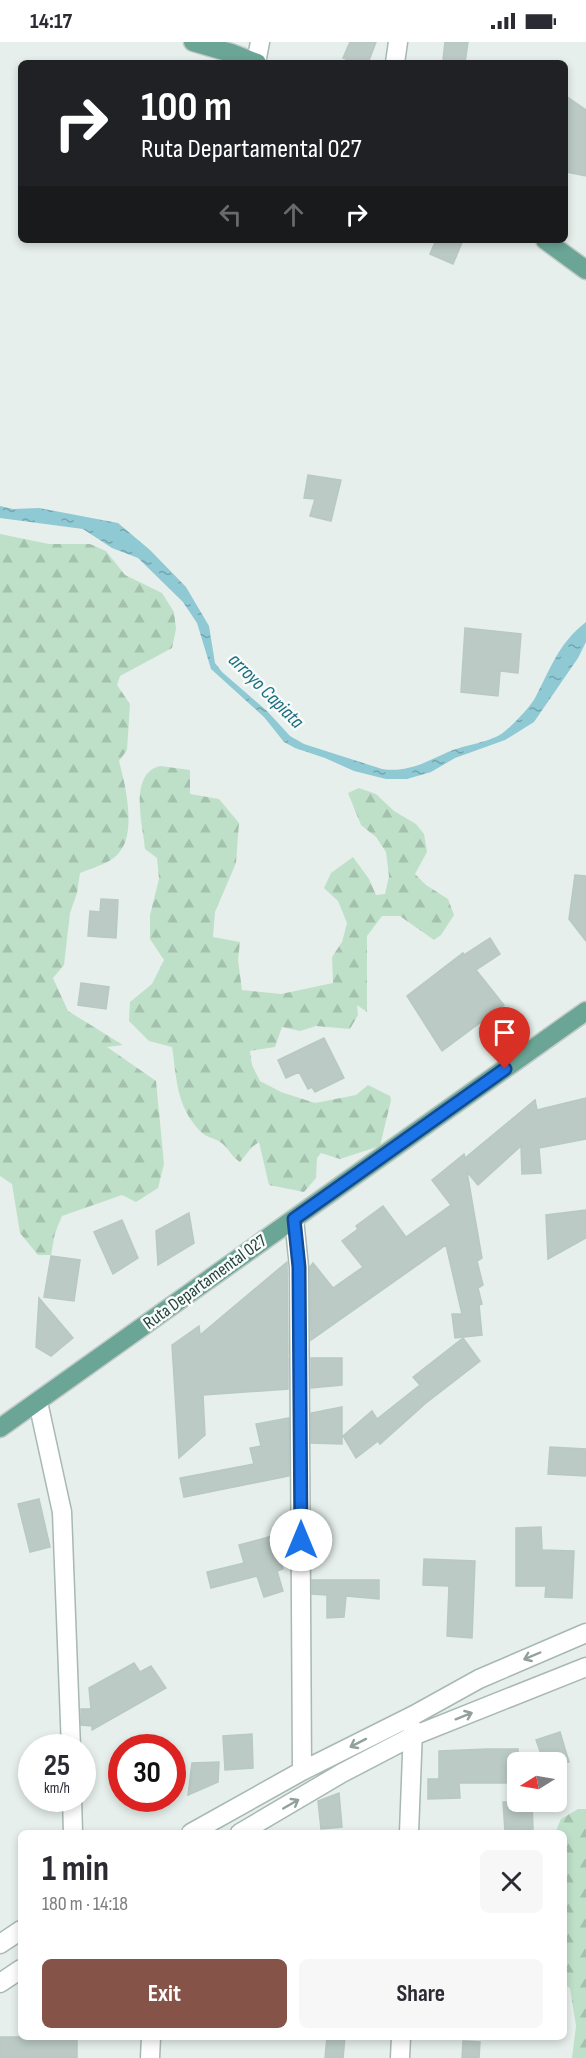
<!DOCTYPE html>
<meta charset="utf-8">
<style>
:root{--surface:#fff;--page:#f7f7f7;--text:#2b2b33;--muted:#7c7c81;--accent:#855347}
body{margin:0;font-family:"Sofia Sans Condensed",sans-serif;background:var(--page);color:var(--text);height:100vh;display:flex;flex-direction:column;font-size:22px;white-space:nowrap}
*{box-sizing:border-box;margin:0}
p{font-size:20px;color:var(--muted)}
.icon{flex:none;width:33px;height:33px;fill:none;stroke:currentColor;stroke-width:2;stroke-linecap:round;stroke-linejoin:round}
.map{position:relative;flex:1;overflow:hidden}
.side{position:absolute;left:18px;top:1788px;width:549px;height:210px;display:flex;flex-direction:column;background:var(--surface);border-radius:9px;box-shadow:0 3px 9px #0003}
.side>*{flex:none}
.hud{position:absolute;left:18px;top:18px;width:550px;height:183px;border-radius:9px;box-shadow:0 3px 9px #0003;background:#202124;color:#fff;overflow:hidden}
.needle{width:39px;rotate:259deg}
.tools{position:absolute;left:507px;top:1710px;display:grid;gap:12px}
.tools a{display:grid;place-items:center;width:60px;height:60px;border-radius:9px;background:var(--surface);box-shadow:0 3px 9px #0003;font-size:30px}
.speed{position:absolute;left:18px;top:1692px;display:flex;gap:12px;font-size:30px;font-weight:700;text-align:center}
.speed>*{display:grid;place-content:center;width:78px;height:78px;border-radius:50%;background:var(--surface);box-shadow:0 3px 9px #0003;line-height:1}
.speed small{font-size:15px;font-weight:400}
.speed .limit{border:9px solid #d22;background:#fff;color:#111}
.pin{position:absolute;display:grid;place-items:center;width:51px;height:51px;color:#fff;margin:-62px -26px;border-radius:50% 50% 50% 0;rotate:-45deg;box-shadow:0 0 6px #0007}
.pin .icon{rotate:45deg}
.me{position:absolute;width:66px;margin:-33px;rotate:0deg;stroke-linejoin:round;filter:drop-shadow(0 0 4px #0008)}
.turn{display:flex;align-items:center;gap:21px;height:126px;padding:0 24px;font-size:27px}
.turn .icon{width:78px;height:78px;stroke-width:2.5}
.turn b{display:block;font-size:42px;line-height:51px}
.lanes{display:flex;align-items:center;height:57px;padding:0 24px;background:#0003;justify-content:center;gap:30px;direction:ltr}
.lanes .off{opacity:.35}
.round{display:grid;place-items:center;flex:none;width:63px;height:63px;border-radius:9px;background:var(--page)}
.overview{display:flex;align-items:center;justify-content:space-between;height:102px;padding:0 24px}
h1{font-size:36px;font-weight:700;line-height:45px}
.cta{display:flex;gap:12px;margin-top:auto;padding:12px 24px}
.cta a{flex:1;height:69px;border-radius:9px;background:var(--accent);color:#fff;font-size:24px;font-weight:700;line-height:69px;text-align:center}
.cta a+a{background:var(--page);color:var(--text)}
.status{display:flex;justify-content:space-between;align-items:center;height:42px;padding:0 30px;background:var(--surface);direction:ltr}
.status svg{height:16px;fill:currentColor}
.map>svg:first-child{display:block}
</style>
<div class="status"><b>14:17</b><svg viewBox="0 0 49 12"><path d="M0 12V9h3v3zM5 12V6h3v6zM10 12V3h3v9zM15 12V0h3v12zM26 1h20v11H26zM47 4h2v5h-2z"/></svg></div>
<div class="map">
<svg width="586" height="2016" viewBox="0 0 586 2016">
<defs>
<pattern id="forest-firs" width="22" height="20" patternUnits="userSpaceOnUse" patternTransform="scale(1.5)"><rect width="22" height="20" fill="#bfe0c8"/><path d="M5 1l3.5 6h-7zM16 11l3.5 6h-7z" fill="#a4c1ad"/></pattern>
<pattern id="water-ripples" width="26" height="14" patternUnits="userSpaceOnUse" patternTransform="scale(1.5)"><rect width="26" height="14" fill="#8ec9d4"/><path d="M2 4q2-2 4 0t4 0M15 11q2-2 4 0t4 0" fill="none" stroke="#74a5ad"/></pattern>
</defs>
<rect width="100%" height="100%" fill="#e6efeb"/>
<path fill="url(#forest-firs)" d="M0,492l49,10h41l16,7 19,24 37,18 12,19 2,17 -4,19 -52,28 -3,9 13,19 -3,46 -8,11c6,22 17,68 2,89 -8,13 -27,17 -41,23l-3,20 -7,20 -6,52 -11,13 15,33 55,34 -16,2 49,34 8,83 -6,24 -22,14 -14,-7 -60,21 -7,17 -4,22h-13l-18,-22 -8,-49 -12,-8z
M160,724l30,4v24l29,5 20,24 -3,40 -21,49 -2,25 27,5 -2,18 4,30 39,4 52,-11 -1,-26 10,-15 5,-19 -9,-22 -14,-13 7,-15 22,-16 16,22 7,16 9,-1 4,-18 -3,-24 -10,-15 -15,-12 -13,-32 11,-5 17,6 18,17 22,13 8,10 3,18 -12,22 11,11 22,14 6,16 -13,20 -7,5 -34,-24h-18l-15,20v76l-10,-7 1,10 -8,14 -34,-3 -16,5 -18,-4 -7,20 -25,4 2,14 8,16 21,11 34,11 41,-8 12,-10 22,11 1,4 -11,46 -40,13 -19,-6 -4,5 -1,20 -12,14 -35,-7 -10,-43 -7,5 -12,15c-7,-4 -10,-11 -16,-17 -7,-7 -18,-7 -24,-14 -24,-26 -23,-51 -28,-84l-23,-6 -20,-20 1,-19 22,-18 12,-24 -14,-21v-24l9,-36 -2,-21 -12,-9c-2,-24 -17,-75 15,-83z
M578,1767h8v249h-14l4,-32 -6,-38 -6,-3v-152h-9l6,-14z"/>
<path fill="url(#water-ripples)" d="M0,464l13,3 26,-1 79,15 32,27 36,37 23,39 6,37 7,9 45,39 23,25 14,8 78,25c25,4 44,-7 66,-17 16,-7 44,-10 56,-20 9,-7 26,-25 31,-34 16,-30 23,-54 51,-76v20l-8,16 -44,64 -29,18 -50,18 -24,14 -24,7h-21l-32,-8 -29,-13 -30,-10 -11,-6 -20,-25 -53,-48 -14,-46 -14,-21 -45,-44 -26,-10 -29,-19 -83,-11z"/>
<path fill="#bbcac4" stroke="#b8c9c2" stroke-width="1.5" d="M350,0h26l-8,21h-11l-14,-5z
M445,0h23l-3,21 -22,-3z
M566,54l20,14v66l-20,-4z
M436,198h27l-10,24 -23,-10z
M308,433l33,5 -10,41 -21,-5 5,-17 -11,-1z
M465,586l56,6 -3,39 -18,-2 -2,25 -37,-4z
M575,833l11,1v65l-17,-22z
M101,857l17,1 -2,38 -28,-2 2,-25 10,1z
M490,896l10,16 -24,16 28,35 -62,46 -35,-55 56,-43 1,2z
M81,941l28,4 -3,22 -28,-4z
M324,996l20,40 -29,14 -3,-5 -4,2 -9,-17 -13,6 -8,-18z
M586,1056v41l-47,9 2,25 -19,1 -1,-28 -43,39 -11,-13 15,86 -5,3 6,24 -5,3 4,16 -3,1 3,30 -27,3 -3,-24h10l-16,-69 -135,95 -1,-73 3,-4 20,25 30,-21 -21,-26 16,-12 -2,-3 27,-20 23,31 45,-32 -19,-25 32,-26 1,4 70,-58 2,10z
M586,1168v28l-38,21 -2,-44z
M189,1171l5,30 -36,22 -2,-34z
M122,1178l16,38 -25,16 -19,-42z
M51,1214l29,4 -6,41 -30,-4z
M287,1220l1,93 -2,2h2v32l-85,6 2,40 -26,23 -7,-113 27,-19 1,9z
M39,1256l34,40 -22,18 -15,-9z
M463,1296l17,23 -54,42 -46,41 -2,-3 -22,17 -13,-22 29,-25 5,8 43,-34 -7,-8z
M311,1316h31v27l-31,3z
M342,1365v37l-31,-1v-30z
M289,1376v58l-105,21 -4,-19 74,-14 -4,-16 11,-2 -5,-22z
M550,1405l36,2v27l-38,-2z
M39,1457l11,48 -20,5 -12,-48z
M541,1485l1,23 32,1 -2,47 -27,-1 1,-11h-30v-58z
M276,1493l7,34 -6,2 6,20 -19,6 -7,-21 -46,12 -4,-16 37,-9 -5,-18z
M424,1517l51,2 -3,77 -25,-2 2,-50 -26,-1z
M312,1538h67v19l-33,-3 -2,21 -17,1v-23l-15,-1z
M134,1621l6,9 11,-6 15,22 -74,42v-4l-11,-1v-16h10l-2,-21z
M560,1690l9,30h-25l-8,-22z
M252,1692l1,34 -28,2 -2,-34z
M487,1707h31v34h-59l1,15 -32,1v-20h11v-28z
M219,1720l-1,20 -30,13 4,-32z
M339,1751l3,34 -21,2 -3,-28z
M503,1760h29l1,27 -28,2z
M0,1995h77v21h-77z
M327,1995h18l-2,21h-18z
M463,1999l17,1 -1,16h-17z"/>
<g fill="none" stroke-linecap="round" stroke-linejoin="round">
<defs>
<path id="minor" d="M256,21l4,-21
M395,21l3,-21
M294,1177l5,48 3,504
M38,1360l24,110 9,236
M72,1756l1,35
M191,1791l111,-62 112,-56 65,-36 107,-46
M240,1791l102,-60 71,-37 173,-69
M409,1791l4,-104
M0,1902l21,-14
M0,1941l21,-14
M150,2016l1,-21
M400,2016l1,-21"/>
<path id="major" d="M193,0l38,11 26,10
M545,198l41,30
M0,1386l586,-417"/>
</defs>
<use href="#minor" stroke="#a8b8b2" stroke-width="21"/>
<use href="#major" stroke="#c2cac8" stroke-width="21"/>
<use href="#minor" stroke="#fff" stroke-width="18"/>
<use href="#major" stroke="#6aa596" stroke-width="18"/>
</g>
<defs><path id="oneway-shaft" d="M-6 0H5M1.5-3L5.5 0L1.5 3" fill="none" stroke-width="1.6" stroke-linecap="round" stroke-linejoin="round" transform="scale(1.5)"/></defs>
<g stroke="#92a09c">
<use href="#oneway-shaft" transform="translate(532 1614) rotate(157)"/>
<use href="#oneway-shaft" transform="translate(464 1674) rotate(-22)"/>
<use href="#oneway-shaft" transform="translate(358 1701) rotate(153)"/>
<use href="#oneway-shaft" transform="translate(291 1762) rotate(-30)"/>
</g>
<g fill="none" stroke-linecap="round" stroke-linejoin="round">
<defs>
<path id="route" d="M301,1498l-2,-273 -5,-48 211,-150"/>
</defs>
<use href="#route" stroke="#114b97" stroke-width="15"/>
<use href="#route" stroke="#1a73e8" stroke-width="10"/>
</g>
<g text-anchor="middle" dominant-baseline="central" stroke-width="5" stroke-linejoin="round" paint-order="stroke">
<g font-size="18" fill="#24423a" stroke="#f7fbf9">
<text transform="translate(205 1240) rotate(-36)">Ruta Departamental 027</text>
</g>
<g font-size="20" font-style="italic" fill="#1c6f80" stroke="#f7fbf9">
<text transform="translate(266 649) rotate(45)">arroyo Capiata</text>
</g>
</g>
</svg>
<div class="tools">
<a><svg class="needle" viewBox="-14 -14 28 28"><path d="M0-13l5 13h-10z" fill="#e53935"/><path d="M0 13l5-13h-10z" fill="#7c7c81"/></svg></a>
</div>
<div class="speed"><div>25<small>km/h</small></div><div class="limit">30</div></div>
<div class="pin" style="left:505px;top:1027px;background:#d93025"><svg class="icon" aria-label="arrive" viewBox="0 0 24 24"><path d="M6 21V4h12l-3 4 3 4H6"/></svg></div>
<svg class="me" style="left:301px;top:1498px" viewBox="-20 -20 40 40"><circle r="19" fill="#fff"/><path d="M0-13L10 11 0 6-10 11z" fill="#1a73e8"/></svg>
<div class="hud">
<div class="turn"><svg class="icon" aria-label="right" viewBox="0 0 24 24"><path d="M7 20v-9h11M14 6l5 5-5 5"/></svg><div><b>100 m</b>Ruta Departamental 027</div></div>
<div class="lanes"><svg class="icon off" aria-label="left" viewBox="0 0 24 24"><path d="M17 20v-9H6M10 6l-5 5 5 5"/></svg><svg class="icon off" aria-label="ahead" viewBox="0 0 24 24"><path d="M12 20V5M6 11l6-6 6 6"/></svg><svg class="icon" aria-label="right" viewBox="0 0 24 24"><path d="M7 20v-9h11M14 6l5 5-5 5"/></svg></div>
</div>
<section class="side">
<div class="overview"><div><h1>1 min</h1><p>180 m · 14:18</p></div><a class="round"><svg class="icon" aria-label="close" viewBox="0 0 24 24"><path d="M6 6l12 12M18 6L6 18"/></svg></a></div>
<div class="cta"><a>Exit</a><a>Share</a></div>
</section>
</div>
